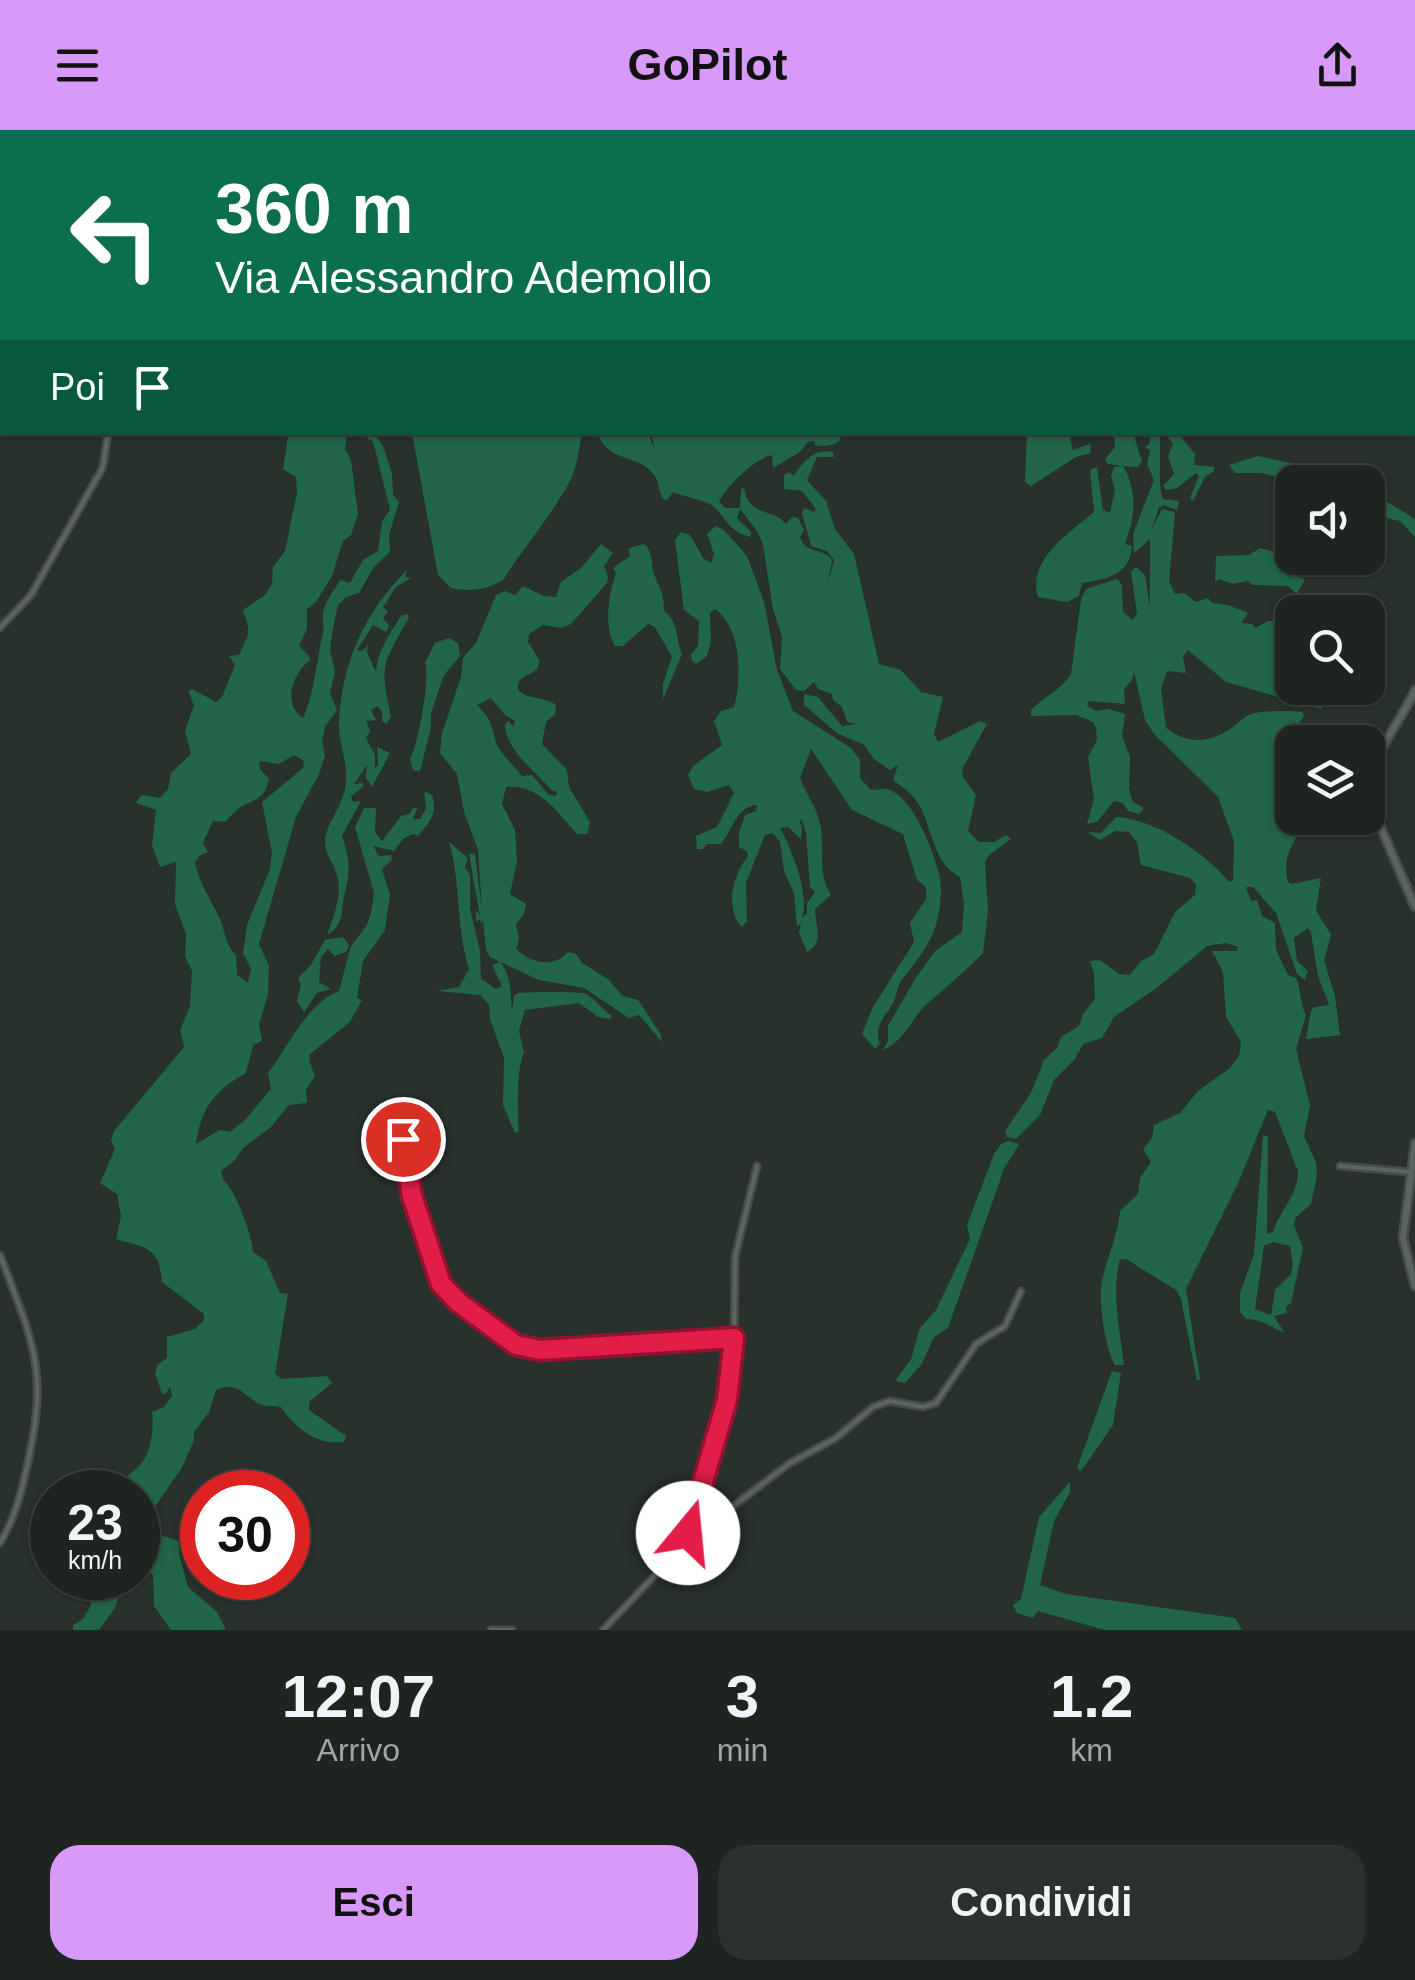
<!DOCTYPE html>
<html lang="it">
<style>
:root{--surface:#1e2521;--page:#2b312e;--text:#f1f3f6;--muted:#a1a5a5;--line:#3c423f;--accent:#d89af8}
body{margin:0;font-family:Arial,sans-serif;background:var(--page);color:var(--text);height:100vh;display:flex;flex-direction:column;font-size:38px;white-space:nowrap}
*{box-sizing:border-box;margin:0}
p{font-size:32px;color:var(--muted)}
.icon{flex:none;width:55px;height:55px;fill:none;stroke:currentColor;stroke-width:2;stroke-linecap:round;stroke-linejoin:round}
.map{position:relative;height:1500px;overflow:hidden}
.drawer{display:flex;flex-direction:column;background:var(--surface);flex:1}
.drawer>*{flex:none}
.banner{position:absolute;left:0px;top:0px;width:1415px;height:305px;box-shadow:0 2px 8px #0004,0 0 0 2px var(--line);background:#0b6e4f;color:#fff;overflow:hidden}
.tools{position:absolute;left:1275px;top:335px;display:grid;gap:20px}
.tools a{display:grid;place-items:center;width:110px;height:110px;border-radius:20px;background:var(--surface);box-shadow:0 2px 8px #0004,0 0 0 2px var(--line);font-size:50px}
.speed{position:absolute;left:30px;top:1340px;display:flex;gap:20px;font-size:50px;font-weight:700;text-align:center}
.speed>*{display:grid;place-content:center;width:130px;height:130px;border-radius:50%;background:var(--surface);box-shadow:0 2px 8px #0004,0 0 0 2px var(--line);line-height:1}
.speed small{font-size:25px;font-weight:400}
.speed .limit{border:15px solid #d22;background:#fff;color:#111}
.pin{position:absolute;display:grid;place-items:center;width:85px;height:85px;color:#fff;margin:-42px;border:5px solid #fff;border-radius:50%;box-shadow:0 2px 10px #0007}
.me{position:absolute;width:110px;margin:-55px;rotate:17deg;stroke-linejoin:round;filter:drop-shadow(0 0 8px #0008)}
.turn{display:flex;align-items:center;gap:35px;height:210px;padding:0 50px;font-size:45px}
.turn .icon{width:130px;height:130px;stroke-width:2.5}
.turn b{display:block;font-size:70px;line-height:85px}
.then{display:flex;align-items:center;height:95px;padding:0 50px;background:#0003;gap:20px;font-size:38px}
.eta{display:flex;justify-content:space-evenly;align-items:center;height:170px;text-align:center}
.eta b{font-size:60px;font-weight:600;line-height:70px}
.cta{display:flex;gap:20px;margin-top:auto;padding:20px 50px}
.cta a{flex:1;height:115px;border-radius:30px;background:var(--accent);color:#111;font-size:40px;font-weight:600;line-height:115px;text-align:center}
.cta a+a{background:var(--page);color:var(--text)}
header{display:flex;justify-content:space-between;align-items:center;height:130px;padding:0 50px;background:var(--accent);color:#111;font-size:45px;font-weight:600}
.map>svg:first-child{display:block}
</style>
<header><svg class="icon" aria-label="menu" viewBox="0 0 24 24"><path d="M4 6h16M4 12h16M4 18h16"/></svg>GoPilot<svg class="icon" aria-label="share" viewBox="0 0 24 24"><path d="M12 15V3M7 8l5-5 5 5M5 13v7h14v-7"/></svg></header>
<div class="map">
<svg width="1415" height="1500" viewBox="0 0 1415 1500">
<rect width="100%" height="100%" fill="#28312c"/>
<path fill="#216649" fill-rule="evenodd" d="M1027,302l48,1 -5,5 3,12 17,-6 1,9 -15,4 -45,29 -6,-4z
M286,303h61l-2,16 6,11 7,54 -7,21 -8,6 -11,35 -16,26 -9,7v20l-8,17 10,10 1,4c-18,14 -28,44 -7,58 11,-22 14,-60 20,-85 2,-9 -2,-16 1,-24 3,-10 11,-20 16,-29l10,3 13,-23 15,-9 4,-30 8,-11 -15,-61 -3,-8 -13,-8h15l8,11 10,29 1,22 6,7 -10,33 1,17 -16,15 -15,26 -13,4 -8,8 -6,28 -2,18 5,20 -5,23 7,16 -12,17 -3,14 3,15 -6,18 -23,43 -37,127 10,22 -1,28 -9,31 3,16 -9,4 -7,28c-31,17 -45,35 -50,71l24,-14 10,2 15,-12 26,-31 -3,-16c20,-26 39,-70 71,-82l12,-45 16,-21 4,-12 3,-20 -19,-66 9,-19h12l-1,24 7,9 19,-25 8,-2 5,-7 3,2 -4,10h7l6,-10 -2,-18 8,4c6,18 -2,27 -14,41l-5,-2 -10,5 -9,12 -21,-5 6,10 12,-1 1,5 -10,9 8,26 -5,35 -22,31 -6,37 5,2 -12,22 -40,32 -1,6 6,16 -9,13 1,14 -18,2 -18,22 -28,21 -9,13 -13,10c1,9 6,12 11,20 8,14 20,45 21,61l13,9 14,32 8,1 -13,80 7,5 45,-3 5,7 -23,19v8l37,26 -2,6c-27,4 -49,-14 -63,-35 -6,-1 -12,0 -18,-2 -20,-7 -23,-26 -47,-15l-7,22 -15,20v9l-13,28 -32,46c-2,19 16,22 31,26l-1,13 9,33 29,25 9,18h-55l-17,-24 -1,-31 -10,-9h-5v-74h-17c3,-15 6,-15 17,-25 14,-12 16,-41 14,-55l12,-5 8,-11 -2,-9 -4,7 -4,-1 -7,-19 2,-9 10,-7v-21l28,-8 9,-9v-6l-42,-32c-3,-36 -16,-34 -46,-43l5,-23 -4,-22 -17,-11 15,-34 -4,-9 3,-9 70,-84 -4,-17 10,-24 2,-35 -7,-15 1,-22 -11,-30 1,-42 -16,5 -8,-22 4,-35 -20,-7 5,-8 19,3 8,-9 3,-16 20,-19 -6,-23 9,-26 -6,-14 4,-2 24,13 6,-5 13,-32 -6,-9 10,-1c11,-23 12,-22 4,-45l22,-15 7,-11 1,-17 12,-16 12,-59 -1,-15 -13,-8 5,-32zM294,625l10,6 -1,7 -41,34 10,51 -2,16 -23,56 -4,28 8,16 -3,14 -11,-8 -1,-20c-12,-12 -10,-23 -17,-38 -9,-19 -19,-33 -24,-54l4,-7 9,-4 -5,-9 10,-22 12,1c6,-6 13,-15 21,-18 14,-6 19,-8 23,-25l-9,-10 -1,-8 20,3z
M412,303h170c-3,14 -4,31 -11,46 -18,35 -47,68 -68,101 -17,10 -33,12 -52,8l-13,-13z
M597,303h51l7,17 -4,-17h187l3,7c-8,6 -16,7 -26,5l-1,-4 -6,1 -8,10 -27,16 -1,-13c-17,4 -45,30 -53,47l6,6h15l1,-19 3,-1c5,30 28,19 42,36l6,-7 6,1 6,12 -4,7c6,18 23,10 32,23l-4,23 6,-23 -7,-9 -16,-5 -9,-33 2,-5 10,4 2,-3 -14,-18 -18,-2v-14l5,-3 5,3c11,-15 19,-26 39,-23l1,5h-17l-10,23 19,21 9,28 19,25 25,110 22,6 20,22 22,5 -9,37 4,8 42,-21 7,3 -25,45 1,8 13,18 -8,36 11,11h15l12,-7 5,4 -22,16 -4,7 3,49 -5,42c-18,18 -36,34 -55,50 -16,14 -24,39 -45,47l5,-9v-15l27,-47 20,-28 27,-19 2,-28 -4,-27c-26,-13 -27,-44 -39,-69 -7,-13 -17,-20 -28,-28l5,-15 -8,5 -16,-11 -10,-14 -27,-12 -33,-28v-11l14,3 24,29 15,-2 -10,-2 -5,-15 -9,-7 -1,-6 -14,-5 -4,-7 -10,9 -8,-1 -16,-21 2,-32 -9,-28 -10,-64 -6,-14 -17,-22 -3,9 14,14v5c-22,-5 -24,-18 -38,-31 -6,-5 -31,-10 -40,-14l-6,8 -4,-1c-4,-7 -4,-17 -8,-23 -17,-24 -45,-11 -58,-43z
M1114,303h19l9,28 -4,6 -15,-1c15,24 12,53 2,78l7,2c-2,29 -25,33 -50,37l-3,13 -12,6 -29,-5c-11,-37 31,-64 56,-85l-4,-42 7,-3 6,43 7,3 5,-23 -4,-14 3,-9 8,-1 -14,-2 -3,-5 10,-12z
M1150,303h9c3,19 -2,51 4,66l16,2 -2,9 -13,-5 -5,3 -8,22 11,-21 13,3 -6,69 6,13 9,-1 12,9 12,-4 4,5 16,2 20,8 -7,10 11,1 3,4 13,-7h11l8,8v26l5,1v32h41l1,7 -13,14 -95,-27 -38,-32 -5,7 3,16 -19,-2 -6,18 5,39c22,17 45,15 67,-1 6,-5 13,-12 21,-14 11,-2 39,-3 49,-1l1,4 -5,8v12l22,6h-29v76h14c-10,24 -25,35 -18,64l4,2 29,-6 -5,32 15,25 -7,25 11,36 5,39 -34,4 5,-28 3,-4 15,-2 -11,-29 -7,-43 -3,-5 -14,10 3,23 11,10 -3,9 -8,-6 -21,-61 -23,-26h-7l5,14 6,-1 5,16 13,7 1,26 12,26 8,3c6,13 3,24 10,37l-10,34 14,56 -6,31 12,27 1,13 -6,28 -15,13 -2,8 9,23 -12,55 -5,4 1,6 -13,3 10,16c-17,-6 -18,-12 -38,-13l-6,-7v-19l14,-39 9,-119 5,2 -1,97 6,-2c7,-22 25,-36 25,-61l-23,-59 -7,-2 -29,71 -53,108 14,91h-3l-16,-81 -5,-9 -50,-31h-6c-9,35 0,70 4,106h-9c-10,-17 -17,-65 -13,-84 5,-24 16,-46 18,-70l18,-17 2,-16 11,-16 -8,-13 9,-11 2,-13 26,-12 18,-22 32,-23 9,-12 2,-14 -15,-25 -3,-45 -11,-21h25l1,-4 -12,-4 -19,3 -49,41 -44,30 -12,21 -19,6 -8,15 -21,21 -14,35 -24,24 -9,-2 -2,-6 26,-38 13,-33 13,-12 4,-11 18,-11 4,-12 12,-15 -1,-25 -4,-13 10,-1 19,14 11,1 11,-14 13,-7 21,-42 20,-17 1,-11 -6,-6 -49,-13 -4,-23 -8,-10 -14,-1 -15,9 -13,-8 14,1 15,-16c37,1 90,36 113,65l4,-2 1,-39 -16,-44 -64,-63 -9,-14 -11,-48 -2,8 -8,9 1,15 -36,-3 -2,5 9,5 12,-2 17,5 -3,22 8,21 -1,32 4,13 11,6 -5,6 -11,-3 -5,-8 -9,-2 -17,21 -10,2 7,-25 -6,-42 9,-17 -1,-12 -3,-6 -17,-7 -45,1v-6c13,-13 31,-21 40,-36l10,-74 5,-11 31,-10 5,6 1,27 10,8 4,-7 -6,-41 5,-5 9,8 5,32v-68l-16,14 -1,-19 21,-54 -7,-16 3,-14 -5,-2 5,-5zM1273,1112l17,4 3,18 -2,10 -16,16 -4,25 -16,-6 9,-63z
M1165,303h16v4l14,17 -1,11 20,2v4l-9,6 -12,24 -3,-3 9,-22 -3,-3 -19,15 -11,2 -3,-4 11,-12 -6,-18 5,-12z
M1258,326l32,7h29l33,19h-57l-33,-9h-27l-6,-8z
M1368,360l47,29v18l-15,-16 -32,-7z
M716,396l8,4 23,26 17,46 13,68 16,41 58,37 9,12v18l11,12c5,0 11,-2 16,-1 26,7 46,61 52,85 4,16 1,39 -4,54 -7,20 -21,36 -34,53 -4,6 -4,14 -8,22 -7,14 -20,22 -13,41l-5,5 -13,-15 11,-27 41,-65 -4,-19 16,-24v-12l-9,-7 -14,-46 -51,-24 -41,-61 -11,29c6,16 16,28 20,45 5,26 -3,50 11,72l-16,14c0,16 10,34 -8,43l-8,-19 2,-10 -4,4 -3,-34 -10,-22 -4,-30 -8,-8 -7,2 -19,48 1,38 -5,6c-18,-20 -9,-52 6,-71l-1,-5 -8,-4v-14l6,-18 11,-4 1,-6c-22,2 -23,24 -36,39h-14l-4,5h-6l-1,-13 21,-9 17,-34 -5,-8 -22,7 -13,-3 -6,-14 5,-9 29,-21 -8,-24 7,-10 13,-4c8,-29 8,-78 -19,-98l-5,4 1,28 -4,15 -11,8 -4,-3 -1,-7 7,-8 1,-25 -15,-11 -9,-70 6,-8 9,3 13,23 8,5 3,-9 -7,-20zM802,690l4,13 4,54 5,5 -8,11v11l-5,3c8,-21 -10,-68 -22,-89l8,-1 13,12 1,-12 -3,-6z
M601,414l12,9 -9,13 4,10 -1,7 -36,41 -9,4 -19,-3 -14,9 -1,8 12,19 -3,8c-9,8 -20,6 -19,21 12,11 27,6 38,15l-1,9 -9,8 -4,22 25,26 2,17 21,35 -3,12h-10c-20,-22 -38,-50 -71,-47l-4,17 13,26 2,31 -7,33 16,10 -2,10 -8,10 3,15 -3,10c15,14 37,20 52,3l8,2 6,9 26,16 15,17 15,4 22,33 2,9 -23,-27 -10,3 -45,-30 -45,-8 -49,-23 -4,-7 -3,-30 -2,4 -1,-5 -4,3v-12l4,7 -11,-63 6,-1 7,58 -4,-61 -14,-38 -7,-38 -17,-21 2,-20 19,-56 2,-19 13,-15 20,-48 9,-4 10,4 8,-9 21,10 12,1 5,-15 20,-14zM491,568l14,17 10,6 -2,5 -5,-5 -3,4c2,27 29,44 46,65l6,2 -1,4 -8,-2 -16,-19 -10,1c-6,-8 -24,-25 -26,-34 -6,-19 -3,-21 -19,-37z
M644,414c12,11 5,20 11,33 6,14 9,17 9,34 14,9 12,28 18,43l-19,45v-15l9,-27 -17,-30 -7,-3 -25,22h-8c-12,-20 -6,-53 1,-73l-3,-5 17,-12 -1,-8z
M1260,418l22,6 -4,15 3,4 24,6 -8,15 -9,-8 -35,-1 -5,-4 -16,3 -12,-5 -5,3 1,-26 33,-1z
M407,440l-2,7 6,1 -15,9 -13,20 5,4 -5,7 6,8 -3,6 -13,-7 -16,25 4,1 7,-5 -1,6 9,20c1,-20 14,-39 25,-56l6,-2 2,3c-26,49 -30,45 -18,100l-5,7 -4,-3v-9l-4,-6 -7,4 5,10 -10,1 4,10 -4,7 9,17v13l3,-2 -1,-19 13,6 -18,34 -6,-9 1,-13 -13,19 9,-1v4l-12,9 2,6 8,-1 -19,35c7,20 9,35 3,56 -5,17 1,32 -18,43 6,-17 16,-41 10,-59 -3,-13 -13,-23 -12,-36 2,-19 19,-34 21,-58 2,-20 -8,-40 -7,-61 3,-58 26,-110 68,-151z
M449,508l9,5 2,13 -16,19 -13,38v14l-11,44 -7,-1 -3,-11c8,-12 21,-85 15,-96l10,-20z
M449,712l19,16 -3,9 5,8v34l10,42 1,28 15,10 6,-3 -10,-21 8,-3c12,15 10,29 12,48l2,-14 4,-3c9,-1 63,-2 68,1 10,5 16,16 26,22l-2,3 -12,-2 -19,-14 -54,7 -6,21 5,22c-7,11 -7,62 -5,78l-4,2 -12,-28 1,-47 -14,-39 -1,-14 -9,-10 -43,-4 22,-4 10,-18c-13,-41 -8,-87 -20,-127z
M343,807l6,8 -2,6 -12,5 -7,-7 -7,8 -2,25 12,7 -14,4 -13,19 -7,-11 4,-16 -3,-7 13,-13 14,-25z
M1008,1011l11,3 -15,25 -56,159 -14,9 -13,28 -16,18 -10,-2 16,-22 9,-31 16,-18 34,-71 -3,-14 27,-71 7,-10z
M1112,1241l9,2 -8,52 -32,46 -4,-3z
M1070,1352v10l-16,29 -14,64 26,9 169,24 7,12h-137l-67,-19 -5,7 -16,-5 -4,-8 8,-6 18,-82z
M93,1448h32l-10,30 -16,22h-26v-5c17,-6 23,-30 20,-47z"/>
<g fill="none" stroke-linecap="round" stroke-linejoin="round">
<path stroke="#002415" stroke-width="2.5" d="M1412,213l3,1
M1412,222l3,4"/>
<defs>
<path id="minor" d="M210,2v-2
M0,498l31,-33 72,-128 5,-35
M401,994l10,66 30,94 13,15 62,46 23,6 195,-13
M1340,1036l71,6
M0,1125c35,91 49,117 26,216 -6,26 -12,49 -26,72
M682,1415l108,-82 46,-25 37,-31 17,-6 33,6 13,-4 40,-59 29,-18 16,-35
M491,1500h21
M603,1500l75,-79 15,-30 37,-138 4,-30 1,-96 22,-91"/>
<path id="tertiary" d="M1415,560c-16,36 -55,77 -43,117l43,100
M1415,1013l-12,95 12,48"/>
</defs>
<use href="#minor" stroke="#464d49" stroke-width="9"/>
<use href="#tertiary" stroke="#464d49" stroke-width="11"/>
<use href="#minor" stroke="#5b6560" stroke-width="4"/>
<use href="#tertiary" stroke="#5b6560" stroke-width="6"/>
</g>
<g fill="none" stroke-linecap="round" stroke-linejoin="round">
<defs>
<path id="route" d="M403,1009l9,57 29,88 17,18 58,43 24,5 194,-12 -7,62 -39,133"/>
</defs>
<use href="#route" stroke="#92132f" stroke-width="25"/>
<use href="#route" stroke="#e11d48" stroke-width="18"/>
</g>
</svg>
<div class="tools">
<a><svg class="icon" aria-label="sound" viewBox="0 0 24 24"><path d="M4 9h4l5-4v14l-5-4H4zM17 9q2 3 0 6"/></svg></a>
<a><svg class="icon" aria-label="search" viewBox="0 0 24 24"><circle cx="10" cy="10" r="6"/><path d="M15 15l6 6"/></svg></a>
<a><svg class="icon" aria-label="layers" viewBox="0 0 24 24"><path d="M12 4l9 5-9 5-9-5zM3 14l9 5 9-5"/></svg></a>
</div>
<div class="speed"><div>23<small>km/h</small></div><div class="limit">30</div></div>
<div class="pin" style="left:403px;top:1009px;background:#d93025"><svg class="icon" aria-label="arrive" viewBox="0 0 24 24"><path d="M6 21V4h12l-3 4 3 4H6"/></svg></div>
<svg class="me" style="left:688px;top:1403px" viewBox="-20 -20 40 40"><circle r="19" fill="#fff"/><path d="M0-13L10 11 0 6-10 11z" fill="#e11d48"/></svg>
<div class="banner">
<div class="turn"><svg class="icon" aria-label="left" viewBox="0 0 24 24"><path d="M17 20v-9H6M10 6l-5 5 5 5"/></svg><div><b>360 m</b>Via Alessandro Ademollo</div></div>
<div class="then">Poi<svg class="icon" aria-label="arrive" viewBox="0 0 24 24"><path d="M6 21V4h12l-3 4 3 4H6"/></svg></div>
</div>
</div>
<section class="drawer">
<div class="eta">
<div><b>12:07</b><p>Arrivo</p></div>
<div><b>3</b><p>min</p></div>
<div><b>1.2</b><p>km</p></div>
</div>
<div class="cta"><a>Esci</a><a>Condividi</a></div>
</section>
